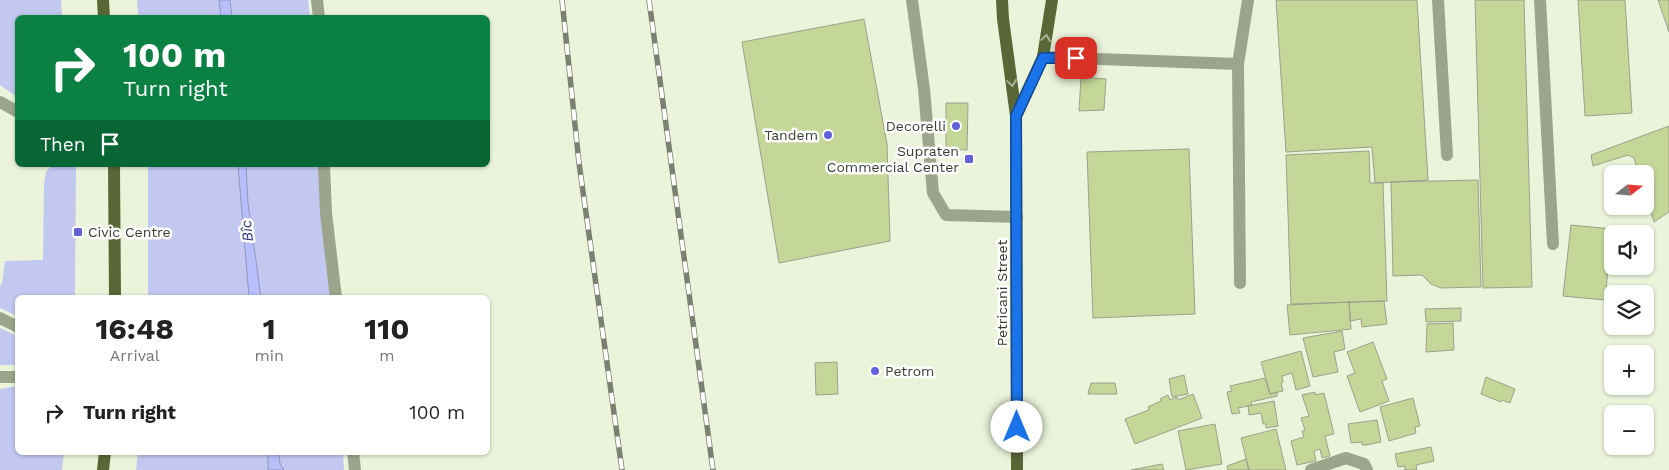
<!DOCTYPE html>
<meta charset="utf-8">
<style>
:root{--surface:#fff;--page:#f2f2f2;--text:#222;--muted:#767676}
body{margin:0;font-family:"Work Sans",sans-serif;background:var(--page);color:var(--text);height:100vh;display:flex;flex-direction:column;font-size:19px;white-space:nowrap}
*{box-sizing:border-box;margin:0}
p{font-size:16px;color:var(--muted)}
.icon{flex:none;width:28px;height:28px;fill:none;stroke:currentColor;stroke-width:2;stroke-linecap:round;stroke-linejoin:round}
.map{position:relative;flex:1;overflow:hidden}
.side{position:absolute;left:15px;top:295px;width:475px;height:160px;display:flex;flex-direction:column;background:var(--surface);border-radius:8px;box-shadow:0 1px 4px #0004}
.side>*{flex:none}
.banner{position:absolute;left:15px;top:15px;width:475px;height:152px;border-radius:8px;box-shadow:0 1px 4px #0004;background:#0b8043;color:#fff;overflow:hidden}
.needle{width:32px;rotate:73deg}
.fabs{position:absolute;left:1604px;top:165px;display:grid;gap:10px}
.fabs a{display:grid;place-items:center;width:50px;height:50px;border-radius:8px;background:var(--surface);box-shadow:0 1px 4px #0004;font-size:25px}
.pin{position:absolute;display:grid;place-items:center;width:42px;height:42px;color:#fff;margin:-21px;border-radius:10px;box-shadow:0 2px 8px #0006}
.me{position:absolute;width:55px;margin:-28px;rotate:0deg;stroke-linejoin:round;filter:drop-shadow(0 0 4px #0008)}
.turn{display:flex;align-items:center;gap:18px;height:105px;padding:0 25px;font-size:22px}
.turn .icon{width:65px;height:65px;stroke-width:2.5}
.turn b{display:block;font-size:35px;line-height:42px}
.then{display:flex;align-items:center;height:48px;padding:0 25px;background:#0003;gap:10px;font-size:19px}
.eta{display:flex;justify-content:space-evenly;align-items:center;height:85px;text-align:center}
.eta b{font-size:30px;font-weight:700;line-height:35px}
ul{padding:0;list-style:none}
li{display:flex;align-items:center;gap:15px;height:65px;padding:0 25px}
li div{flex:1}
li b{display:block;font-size:19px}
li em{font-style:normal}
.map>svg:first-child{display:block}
</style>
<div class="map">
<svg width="1669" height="470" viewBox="0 0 1669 470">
<rect width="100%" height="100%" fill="#ebf4db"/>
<path fill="#c2c8f0" d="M0,0h61l1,17 -44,1 -1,79 -17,-12z
M137,0h171l2,17h-172z
M52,165h24l-1,132 -57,1 -1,18 -17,-8v-23l2,-1 3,-23 38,-1 1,-76 2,-12z
M148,165h171l14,132 -185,1z
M0,328l17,8v29h-17z
M17,386l1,66 46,1 -2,17h-62v-81z
M138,452l205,1 1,17h-208z"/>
<path fill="#b7befa" stroke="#9297be" d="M219,0h11l2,17h-11z
M238,165h8l2,38 13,94h-12z
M268,453h11l1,11 4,6h-16z"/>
<path fill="#c4d799" stroke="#9aa18b" d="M1276,0h141l11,180 -53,3 -3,-36 -86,5z
M1475,0h49l8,287 -49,1z
M1578,0h47l7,113 -47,3z
M1658,0h11v32z
M864,19l23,125 3,97 -111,22 -37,-221z
M1081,77l25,2 -2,31 -25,1z
M946,103h22l-1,47 -21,-1z
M1669,126v86l-15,10 -9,-30v-18h-6l-5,-16 -6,-3 -35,11 -2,-11z
M1189,149l6,165 -102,4 -6,-166z
M1369,151l1,32h13l4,118 -96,3 -5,-149z
M1478,180l3,107 -40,1 -10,-4 -9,-9 -29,1 -2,-94z
M1571,225l41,4 -7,71 -42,-4z
M1384,301l3,23 -25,3 -1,-8 -11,2 -1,-19z
M1349,302l2,27 -61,6 -3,-30z
M1461,308v13l-35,1 -1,-13z
M1453,323l1,27 -28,2 1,-28z
M1342,331l3,18 -11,3 4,20 -25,5 -10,-39z
M1373,342l14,37 -5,2 7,20 -29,11 -13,-36 8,-3 -8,-21z
M1301,351l9,35 -14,4 -4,-17 -10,3 1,6 -2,1 2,8 -13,3 -9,-32z
M837,362l1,32 -22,1 -1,-32z
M1184,375l4,19 -16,3 -3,-18z
M1486,377l29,12 -5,14 -8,-3 -1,2 -20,-8z
M1265,378l5,16 7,-2v4l-26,6 1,3 -14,3 2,5 -8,1 -5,-22 5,-1 -2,-5z
M1091,383h24l2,11h-29z
M1315,392v3l9,-2 10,41 -9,2 5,20 -8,2 -2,-9 -6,2 2,10 -19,4 -6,-24 13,-4 -2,-6 3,-1 -4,-12 8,-2 -7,-21z
M1193,394l9,24 -67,26 -10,-25 24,-9 -1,-3 13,-6 -1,-2 8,-4 2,5 7,-3 1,3z
M1413,398l7,28 -5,1 1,6 -27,8 -9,-34z
M1274,401l4,25 -12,2v-4h-3l-2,-11 -12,2 -1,-9z
M1377,420l4,22 -15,3h-4v-3l-11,1 -3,-19z
M1215,424l7,40 -36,6 -8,-39z
M1276,429l10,41h-37l-8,-32z
M1431,447l3,14 -18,4 1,5h-12v-4l-7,1 -3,-13z
M1246,459l3,11h-21l-1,-4z
M1162,464l2,6h-33z"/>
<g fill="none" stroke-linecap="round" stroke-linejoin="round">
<path stroke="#9ca58b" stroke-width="12" d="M317,0l2,18
M912,0l12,89 9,104 13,22 71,2
M1438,0l9,155
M1540,0l13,244
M1043,57l195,7
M0,102l18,10
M324,165l2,48 10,85
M1240,283l-2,-219 10,-64
M0,318l18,9
M0,377h18
M353,452l2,18
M1311,470l35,-12 18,6 3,6"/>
<path stroke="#596737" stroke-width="12" d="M103,0l1,18
M1002,0l1,19 13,97 1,354
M1016,116l27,-59 9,-57
M114,165l1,133
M103,470l2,-18"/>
<defs>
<path id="rail" d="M562,0l17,163 43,307
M649,0l64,470"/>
</defs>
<use href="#rail" stroke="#7b8070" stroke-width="5.5"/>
<use href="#rail" stroke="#fff" stroke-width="4" stroke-dasharray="11" stroke-linecap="butt"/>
</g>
<defs><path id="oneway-chevron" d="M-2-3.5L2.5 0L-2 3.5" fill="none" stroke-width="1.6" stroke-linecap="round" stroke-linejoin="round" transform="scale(1.25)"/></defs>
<g stroke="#acb39b">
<use href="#oneway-chevron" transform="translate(1046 38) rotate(-82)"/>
<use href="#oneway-chevron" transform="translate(1012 83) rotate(82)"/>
</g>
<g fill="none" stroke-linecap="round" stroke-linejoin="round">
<defs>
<path id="route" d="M1017,427l-1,-311 27,-58h33"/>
</defs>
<use href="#route" stroke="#114b97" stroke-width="12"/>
<use href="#route" stroke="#1a73e8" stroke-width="9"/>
</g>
<g fill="#6161da" stroke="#fff" stroke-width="2">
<circle cx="956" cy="126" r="5"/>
<circle cx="828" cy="135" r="5"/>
<rect x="964" y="154" width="10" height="10" rx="2.5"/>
<rect x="73" y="227" width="10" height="10" rx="2.5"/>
<circle cx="875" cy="371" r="5"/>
</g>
<g text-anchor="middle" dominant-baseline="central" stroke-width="5" stroke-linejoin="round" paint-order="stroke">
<g font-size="14" fill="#3a3d33" stroke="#fff" text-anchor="end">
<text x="946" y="126">Decorelli</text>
<text x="818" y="135">Tandem</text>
<text x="959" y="151">Supraten<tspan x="959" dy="16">Commercial Center</tspan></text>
<text x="88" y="232" text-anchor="start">Civic Centre</text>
<text x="885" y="371" text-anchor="start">Petrom</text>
</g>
<g font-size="14" fill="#3a3d33" stroke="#fff">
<text transform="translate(1002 293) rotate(-90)">Petricani Street</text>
</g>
<g font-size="15" font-style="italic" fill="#36367c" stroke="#fff">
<text transform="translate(247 231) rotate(-96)">Bîc</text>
</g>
</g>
</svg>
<div class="fabs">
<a><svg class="needle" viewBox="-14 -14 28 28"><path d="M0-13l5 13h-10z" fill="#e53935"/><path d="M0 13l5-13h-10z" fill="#767676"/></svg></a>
<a><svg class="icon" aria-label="sound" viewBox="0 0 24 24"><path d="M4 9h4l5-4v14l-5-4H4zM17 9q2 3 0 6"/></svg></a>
<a><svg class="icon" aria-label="layers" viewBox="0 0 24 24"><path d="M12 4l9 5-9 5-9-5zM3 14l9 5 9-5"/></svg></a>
<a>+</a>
<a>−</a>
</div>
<div class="pin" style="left:1076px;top:58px;background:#d93025"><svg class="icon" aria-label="arrive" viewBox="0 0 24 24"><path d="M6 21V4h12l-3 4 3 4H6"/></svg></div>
<svg class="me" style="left:1017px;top:427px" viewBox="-20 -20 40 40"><circle r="19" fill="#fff"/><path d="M0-13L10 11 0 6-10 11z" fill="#1a73e8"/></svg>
<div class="banner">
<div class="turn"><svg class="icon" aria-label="right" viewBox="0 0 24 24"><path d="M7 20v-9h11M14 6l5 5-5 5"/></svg><div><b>100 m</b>Turn right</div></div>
<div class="then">Then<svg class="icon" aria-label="arrive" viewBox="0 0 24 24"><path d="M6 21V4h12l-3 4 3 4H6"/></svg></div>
</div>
<section class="side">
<div class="eta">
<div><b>16:48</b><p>Arrival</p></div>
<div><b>1</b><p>min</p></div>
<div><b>110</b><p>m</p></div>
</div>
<ul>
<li><svg class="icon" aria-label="right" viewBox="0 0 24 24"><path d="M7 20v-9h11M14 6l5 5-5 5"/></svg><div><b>Turn right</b></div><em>100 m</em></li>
</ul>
</section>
</div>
